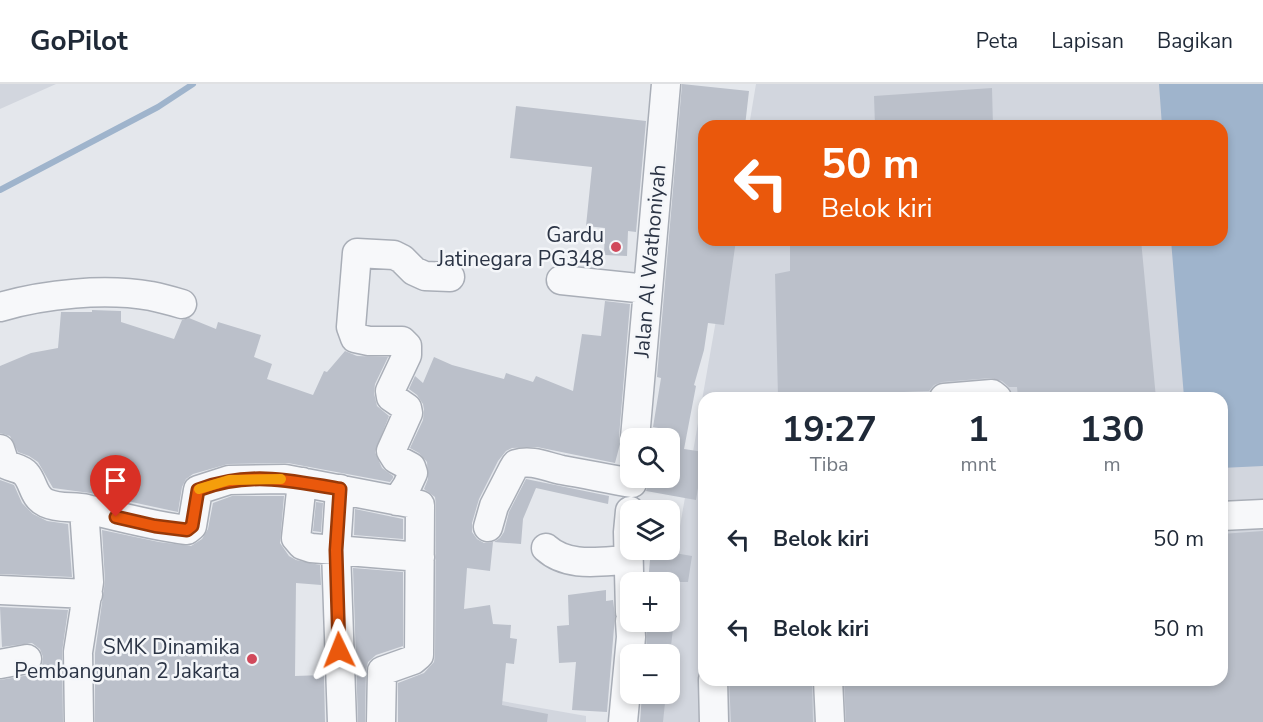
<!DOCTYPE html>
<html lang="id">
<meta charset="utf-8">
<style>
:root{--surface:#fff;--page:#f6f6f7;--text:#1f2937;--muted:#747a83;--line:#e0e1e3}
body{margin:0;font-family:"Nunito Sans",sans-serif;background:var(--page);color:var(--text);height:100vh;display:flex;flex-direction:column;font-size:22px;white-space:nowrap}
*{box-sizing:border-box;margin:0}
p{font-size:20px;color:var(--muted)}
.icon{flex:none;width:33px;height:33px;fill:none;stroke:currentColor;stroke-width:2;stroke-linecap:round;stroke-linejoin:round}
.map{position:relative;flex:1;overflow:hidden}
.panel{position:absolute;left:698px;top:308px;width:530px;height:294px;display:flex;flex-direction:column;background:var(--surface);border-radius:18px;box-shadow:0 3px 9px #0003}
.panel>*{flex:none}
.top-card{position:absolute;left:698px;top:36px;width:530px;height:126px;border-radius:18px;box-shadow:0 3px 9px #0003;background:#ea580c;color:#fff;overflow:hidden}
.fabs{position:absolute;left:620px;top:344px;display:grid;gap:12px}
.fabs a{display:grid;place-items:center;width:60px;height:60px;border-radius:12px;background:var(--surface);box-shadow:0 3px 9px #0003;font-size:30px}
.pin{position:absolute;display:grid;place-items:center;width:51px;height:51px;color:#fff;margin:-62px -26px;border-radius:50% 50% 50% 0;rotate:-45deg;box-shadow:0 0 6px #0007}
.pin .icon{rotate:45deg}
.me{position:absolute;width:66px;margin:-33px;rotate:358deg;stroke-linejoin:round;filter:drop-shadow(0 0 4px #0008)}
.turn{display:flex;align-items:center;gap:21px;height:126px;padding:0 24px;font-size:27px}
.turn .icon{width:78px;height:78px;stroke-width:2.5}
.turn b{display:block;font-size:42px;line-height:51px}
.eta{display:flex;justify-content:space-evenly;align-items:center;height:102px;text-align:center}
.eta b{font-size:36px;font-weight:700;line-height:42px}
ul{padding:0;list-style:none}
li{display:flex;align-items:center;gap:18px;height:90px;padding:0 24px}
li div{flex:1}
li b{display:block;font-size:22px}
li em{font-style:normal}
header{display:flex;align-items:center;gap:36px;box-sizing:border-box;height:84px;padding:0 30px;background:var(--surface);border-bottom:2px solid var(--line)}
header strong{font-size:28px}
nav{display:flex;gap:33px;margin-inline-start:auto;font-size:21px}
.map>svg:first-child{display:block}
</style>
<header>
<strong>GoPilot</strong>
<nav><a>Peta</a><a>Lapisan</a><a>Bagikan</a></nav>
</header>
<div class="map">
<svg width="1263" height="638" viewBox="0 0 1263 638">
<rect width="100%" height="100%" fill="#e4e7ec"/>
<path fill="#d2d6de" fill-rule="evenodd" d="M0,0h56l-56,25z
M756,0h507v638h-617l5,-29h18v-104l61,-349h491v-114h-472zM704,314h517v282h-517z
M461,610l125,22v6h-130z"/>
<path fill="#9fb4cc" d="M1159,0h104v382l-42,2v-70l-37,-1 -13,-157h50v-114h-59z"/>
<g fill="none" stroke-linecap="round" stroke-linejoin="round">
<path stroke="#9fb4cc" stroke-width="6" d="M0,106l158,-83 35,-23"/>
</g>
<path fill="#bbc0ca" d="M682,0l67,7 -4,35h-41v114h32l-12,85 -16,-2 -4,27 -10,35 2,1 -12,63 20,3 -8,48 -50,-9 2,-6 -1,-8h22v-47l-16,-3 8,-49 -4,-1z
M992,4l1,38h-118l-1,-30z
M516,22l130,15 -10,111 -8,-1 -1,25 -23,-1 1,-27 -19,-2 6,-59 -82,-9z
M790,156h351l15,158h-138l-1,-11h-8l-7,-6 -11,-3 -49,4 -8,3 -5,6 -151,6 -3,-123 15,-3z
M605,217l25,3 -11,133 1,7 -5,19 -78,-16 -25,1 -6,3 -8,10 -19,38 -7,24v9l5,7 7,4 9,-1 -3,29 -23,-3 -3,41 26,-4 3,19 18,1 -1,13 7,1 -3,25 -8,-1 -4,42 46,9 -1,8h-149v-39l26,-10 10,-11 1,-7 1,-150 -1,-8 -11,-8 4,-10 -1,-17 -8,-9 -9,-5 13,-28 1,-10 -1,-6 -6,-9 -8,-6 6,-13 8,7 11,-26 18,8 52,14 2,-6 27,9 3,-6 37,15 9,-57 19,2z
M92,226l29,1v11l53,17 8,-19 7,-2 27,11 2,-7 43,13 -7,22 18,7 -5,15 46,16 11,-24 3,1 18,-21 12,5 31,1 -13,27 -1,9 3,13 12,10 -14,36 7,16 11,8v2l-3,4 -102,-19 -60,1 -35,10 -7,5 -4,8 -4,25 -88,-19 -37,-5 -15,-26 -9,-6 -11,-4 -8,-16 -10,-3v-67l31,-13 27,-5 3,-36h31z
M526,395l83,17 -1,8 -72,-16 -13,31 -2,25 -27,-2 6,-4 4,-6 5,-20z
M0,396l14,5 8,18 11,11 14,7 21,3 4,53 -72,-3z
M232,412h52l-4,47 9,13 7,4 24,5 1,20 -25,-2 -1,93 29,-1 1,47h-230v-69l10,-72 -3,-51 57,12 32,4 11,-7 6,-10 5,-26z
M316,418l7,1 -2,29 -8,-1z
M355,425l48,10v20l-49,-4z
M1263,447v191h-417l-2,-42h377v-146z
M651,465l41,7 -4,26h-40z
M353,484l50,4v74l-27,9 -8,7 -2,9 -1,51h-7z
M606,506v11l7,-1 2,16 -8,96 -35,-2 4,-48 -17,1 -2,-37 12,-1 -1,-30z
M0,523l68,3 -6,42 1,70h-63v-42l30,-5 7,-3 5,-7 1,-8 -3,-8 -8,-6 -30,4z
M647,537h27l-4,33h-24z
M729,596h83l1,42h-82z
M642,609h24l-3,29h-23z"/>
<g fill="none" stroke-linecap="round" stroke-linejoin="round">
<defs>
<path id="minor" d="M561,196l86,9
M0,223c45,-13 104,-19 151,-11 10,2 21,5 31,8
M944,314l48,-4 5,4
M635,354l31,-354
M0,365l5,15c7,4 16,4 21,10 8,9 7,23 20,29 13,6 27,3 41,6 33,8 66,17 100,21l5,-4 6,-36 31,-10 56,-1 135,26 -1,150 -6,5 -31,11 -1,51
M302,398l-6,56 6,7 9,3 109,9
M340,405l-4,61 6,172
M397,417l10,-15 6,-13 -2,-6 -15,-8 -5,-8 17,-38 -1,-5 -16,-11 -1,-6 17,-36v-9l-5,-5h-33l-14,-3 -4,-11 6,-74 37,2 8,4 12,12 11,5 25,1
M630,427l-2,21 2,80
M1221,432l42,-2
M488,443l6,-21 19,-37 3,-5c16,-5 31,3 46,6 23,4 47,9 70,13
M546,464c22,20 55,13 82,12
M0,506l88,4
M0,580l27,-5
M713,596l1,42
M828,596l2,42
M79,638l-1,-70 11,-70 -5,-73
M623,638l8,-85 -1,-16"/>
</defs>
<use href="#minor" stroke="#a9aeb7" stroke-width="31"/>
<use href="#minor" stroke="#f7f8fa" stroke-width="28"/>
</g>
<g fill="none" stroke-linecap="round" stroke-linejoin="round">
<defs>
<path id="route" d="M116,433l39,9 32,4 5,-4 6,-36c49,-19 92,-10 142,-1l-4,61 3,100"/>
</defs>
<use href="#route" stroke="#983908" stroke-width="15"/>
<use href="#route" stroke="#ea580c" stroke-width="10"/>
<path stroke="#f59e0b" stroke-width="10" d="M199,405l30,-9 52,-1"/>
</g>
<g fill="#d1495b" stroke="#f4f6f9" stroke-width="2">
<circle cx="616" cy="163" r="6"/>
<circle cx="252" cy="575" r="6"/>
</g>
<g text-anchor="middle" dominant-baseline="central" stroke-width="5" stroke-linejoin="round" paint-order="stroke">
<g font-size="21" fill="#2b3445" stroke="#f4f6f9" text-anchor="end">
<text x="604" y="151">Gardu<tspan x="604" dy="24">Jatinegara PG348</tspan></text>
<text x="240" y="563">SMK Dinamika<tspan x="240" dy="24">Pembangunan 2 Jakarta</tspan></text>
</g>
<g font-size="21" fill="#2b3445" stroke="#f4f6f9">
<text transform="translate(650 177) rotate(-85)">Jalan Al Wathoniyah</text>
</g>
</g>
</svg>
<div class="fabs">
<a><svg class="icon" aria-label="search" viewBox="0 0 24 24"><circle cx="10" cy="10" r="6"/><path d="M15 15l6 6"/></svg></a>
<a><svg class="icon" aria-label="layers" viewBox="0 0 24 24"><path d="M12 4l9 5-9 5-9-5zM3 14l9 5 9-5"/></svg></a>
<a>+</a>
<a>−</a>
</div>
<div class="pin" style="left:116px;top:433px;background:#d93025"><svg class="icon" aria-label="arrive" viewBox="0 0 24 24"><path d="M6 21V4h12l-3 4 3 4H6"/></svg></div>
<svg class="me" style="left:339px;top:566px" viewBox="-20 -20 40 40"><path d="M0-17L14 15 0 8-14 15z" fill="#ea580c" stroke="#fff" stroke-width="4"/></svg>
<div class="top-card">
<div class="turn"><svg class="icon" aria-label="left" viewBox="0 0 24 24"><path d="M17 20v-9H6M10 6l-5 5 5 5"/></svg><div><b>50 m</b>Belok kiri</div></div>
</div>
<section class="panel">
<div class="eta">
<div><b>19:27</b><p>Tiba</p></div>
<div><b>1</b><p>mnt</p></div>
<div><b>130</b><p>m</p></div>
</div>
<ul>
<li><svg class="icon" aria-label="left" viewBox="0 0 24 24"><path d="M17 20v-9H6M10 6l-5 5 5 5"/></svg><div><b>Belok kiri</b></div><em>50 m</em></li>
<li><svg class="icon" aria-label="left" viewBox="0 0 24 24"><path d="M17 20v-9H6M10 6l-5 5 5 5"/></svg><div><b>Belok kiri</b></div><em>50 m</em></li>
</ul>
</section>
</div>
